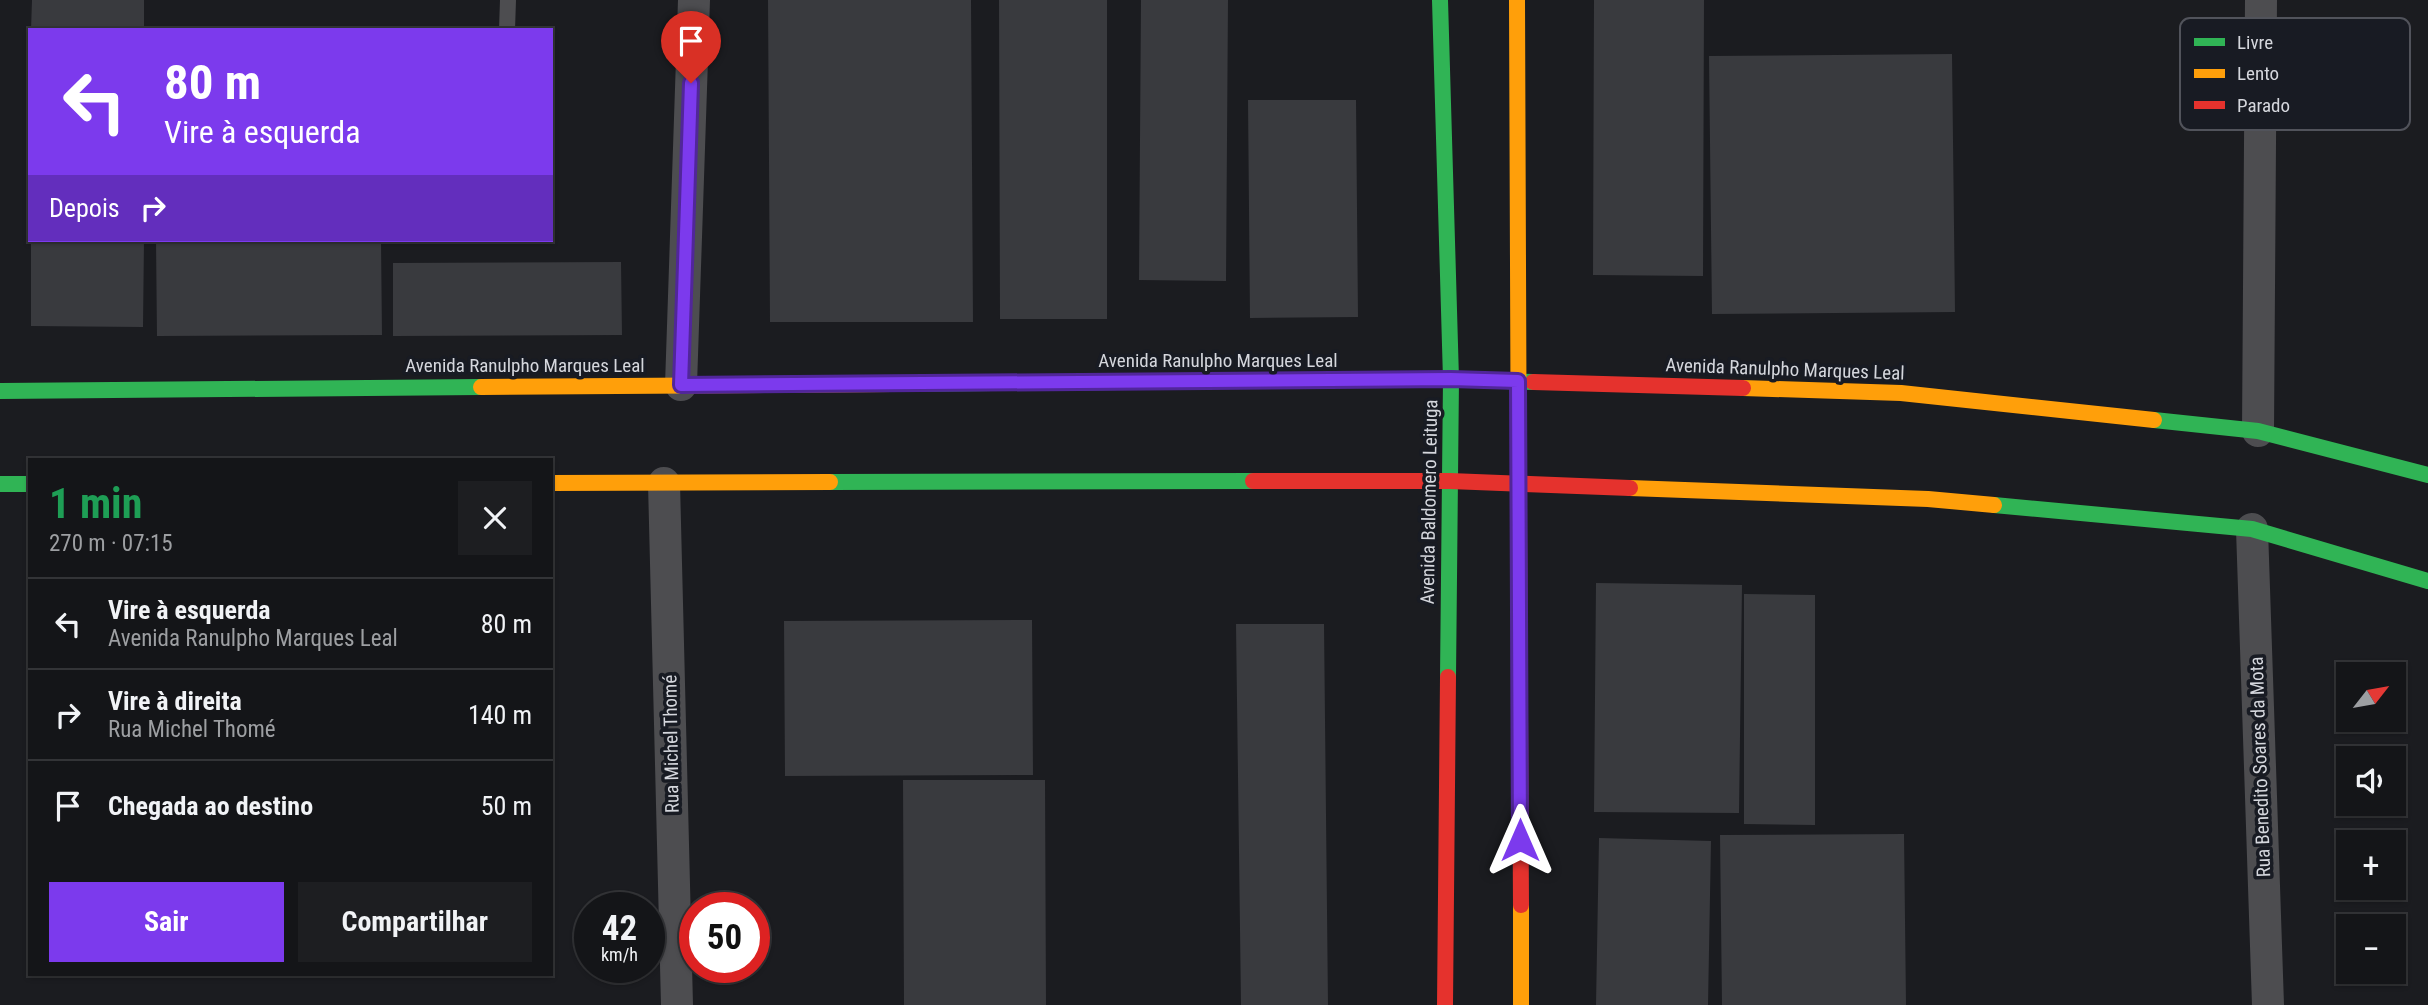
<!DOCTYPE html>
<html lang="pt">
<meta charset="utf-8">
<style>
:root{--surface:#141518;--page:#1d1e21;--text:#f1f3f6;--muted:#9d9fa2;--line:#333437;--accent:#7c3aed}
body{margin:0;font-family:"Roboto Condensed",sans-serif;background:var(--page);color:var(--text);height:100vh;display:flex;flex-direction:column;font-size:26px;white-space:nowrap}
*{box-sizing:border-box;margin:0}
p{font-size:23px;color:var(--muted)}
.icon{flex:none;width:38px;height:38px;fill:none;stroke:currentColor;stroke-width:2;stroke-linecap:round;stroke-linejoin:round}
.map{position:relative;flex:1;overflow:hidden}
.drawer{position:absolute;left:28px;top:458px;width:525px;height:518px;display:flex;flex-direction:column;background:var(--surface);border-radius:0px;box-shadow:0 2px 5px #0004,0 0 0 2px var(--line)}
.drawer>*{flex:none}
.banner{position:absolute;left:28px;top:28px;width:525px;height:214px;border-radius:0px;box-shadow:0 2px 5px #0004,0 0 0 2px var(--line);background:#7c3aed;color:#fff;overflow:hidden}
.needle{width:46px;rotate:59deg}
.tools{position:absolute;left:2336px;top:662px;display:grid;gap:14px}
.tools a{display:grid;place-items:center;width:70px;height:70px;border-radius:0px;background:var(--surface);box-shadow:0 2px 5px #0004,0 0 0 2px var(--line);font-size:35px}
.speed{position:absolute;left:574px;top:892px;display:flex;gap:14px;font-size:35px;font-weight:700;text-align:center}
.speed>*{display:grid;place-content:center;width:91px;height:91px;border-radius:50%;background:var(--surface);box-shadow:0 2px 5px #0004,0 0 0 2px var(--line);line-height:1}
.speed small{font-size:18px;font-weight:400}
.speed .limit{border:10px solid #d22;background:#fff;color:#111}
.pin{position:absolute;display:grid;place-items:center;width:60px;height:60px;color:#fff;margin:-72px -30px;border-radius:50% 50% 50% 0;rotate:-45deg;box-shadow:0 0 7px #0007}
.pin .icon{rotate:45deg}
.me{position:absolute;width:77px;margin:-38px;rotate:0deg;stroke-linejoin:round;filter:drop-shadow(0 0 5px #0008)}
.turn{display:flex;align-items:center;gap:24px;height:147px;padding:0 21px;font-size:32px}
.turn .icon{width:91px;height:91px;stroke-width:2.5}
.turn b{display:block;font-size:49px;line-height:60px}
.then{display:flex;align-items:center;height:66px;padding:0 21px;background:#0003;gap:14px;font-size:26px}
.round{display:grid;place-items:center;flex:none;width:74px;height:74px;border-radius:0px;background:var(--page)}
.headline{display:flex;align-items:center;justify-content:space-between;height:119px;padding:0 21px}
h1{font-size:42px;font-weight:700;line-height:52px;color:#1e9e55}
.button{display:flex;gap:14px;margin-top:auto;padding:14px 21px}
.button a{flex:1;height:80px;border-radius:0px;background:var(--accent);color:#fff;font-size:28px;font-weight:700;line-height:80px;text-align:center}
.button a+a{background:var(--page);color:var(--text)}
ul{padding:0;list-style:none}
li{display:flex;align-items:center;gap:21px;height:91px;padding:0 21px;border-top:2px solid var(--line)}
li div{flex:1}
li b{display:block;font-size:26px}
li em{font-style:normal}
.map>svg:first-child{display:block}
</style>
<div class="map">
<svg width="2428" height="1005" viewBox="0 0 2428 1005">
<rect width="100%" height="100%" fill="#1b1c20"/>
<path fill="#393a3e" d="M32,0h112v30h-113z
M768,0h203l2,322h-203z
M999,0h108v319h-107z
M1141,0h87l-2,281 -87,-1z
M1594,0h110l-1,276 -110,-1z
M1952,54l3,258 -243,2 -3,-258z
M1248,100h108l2,217 -108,1z
M31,240h113l-1,87 -112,-1z
M156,240h225l1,95 -225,1z
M621,262l1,73 -229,1v-73z
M1596,583l146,2 -3,228 -145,-1z
M1744,594l71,1v230l-71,-1z
M1032,620l1,155 -248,1 -1,-155z
M1236,624h88l4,381h-87z
M903,780h142l1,225h-142z
M1904,834l2,171h-184l-2,-170z
M1599,838l112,3 -3,164h-112z"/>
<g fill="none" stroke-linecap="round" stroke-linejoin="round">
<path stroke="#4d4d50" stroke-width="16" d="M507,30l1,-30"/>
<path stroke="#4d4d50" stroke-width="32" d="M681,385l13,-385
M2258,431l3,-431
M664,483l13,522
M2252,529l16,476"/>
<path stroke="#30b455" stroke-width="16" d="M1440,0l11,379 -3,298
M892,384l559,-5 82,3
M0,391l481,-4
M2154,420l104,11 170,44
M830,482l423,-1
M0,484h30
M1994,505l258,24 176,52"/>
<path stroke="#ff9f0a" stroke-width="16" d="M1517,0l2,529
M481,387l411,-3
M1743,388l158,5 253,27
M551,483l279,-1
M1630,488l298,11 66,6
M1521,905v100"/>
<path stroke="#e5322d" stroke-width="16" d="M1533,382l210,6
M1253,481h197l180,7
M1519,529l2,376
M1445,1005l3,-328"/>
</g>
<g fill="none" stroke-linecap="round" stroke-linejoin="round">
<defs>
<path id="route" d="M691,83l-10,302 770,-6 67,2 2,459"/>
</defs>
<use href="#route" stroke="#51269a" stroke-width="18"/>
<use href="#route" stroke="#7c3aed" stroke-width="12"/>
</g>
<g text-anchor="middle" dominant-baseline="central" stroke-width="7" stroke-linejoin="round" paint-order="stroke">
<g font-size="19" fill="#d5d7dd" stroke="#181b23">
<text x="1218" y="360">Avenida Ranulpho Marques Leal</text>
<text x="525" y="365">Avenida Ranulpho Marques Leal</text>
<text transform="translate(1785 369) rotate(2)">Avenida Ranulpho Marques Leal</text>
<text transform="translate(1429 502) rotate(-89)">Avenida Baldomero Leituga</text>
<text transform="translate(671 744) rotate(-91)">Rua Michel Thomé</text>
<text transform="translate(2260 767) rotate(-92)">Rua Benedito Soares da Mota</text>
</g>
</g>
<rect x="2180" y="18" width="230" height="112" rx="10" fill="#181b23" stroke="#51535b" stroke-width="2"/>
<rect x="2194" y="38" width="31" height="8" fill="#30b455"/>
<rect x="2194" y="69" width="31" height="9" fill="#ff9f0a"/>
<rect x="2194" y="101" width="31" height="8" fill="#e5322d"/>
<g font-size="19" fill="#d5d7dd">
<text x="2237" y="49">Livre</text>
<text x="2237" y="80">Lento</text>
<text x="2237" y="112">Parado</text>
</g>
</svg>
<div class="tools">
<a><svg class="needle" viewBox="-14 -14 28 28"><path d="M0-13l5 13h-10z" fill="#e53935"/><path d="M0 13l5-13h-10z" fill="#9d9fa2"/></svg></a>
<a><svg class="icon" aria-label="sound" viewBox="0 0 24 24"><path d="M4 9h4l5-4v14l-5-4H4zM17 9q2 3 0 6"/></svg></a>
<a>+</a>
<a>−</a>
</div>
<div class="speed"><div>42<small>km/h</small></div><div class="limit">50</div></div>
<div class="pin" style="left:691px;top:83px;background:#d93025"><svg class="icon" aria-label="arrive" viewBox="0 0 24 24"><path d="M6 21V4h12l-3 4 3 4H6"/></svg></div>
<svg class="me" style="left:1520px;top:840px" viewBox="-20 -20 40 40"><path d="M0-17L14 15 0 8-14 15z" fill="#7c3aed" stroke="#fff" stroke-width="4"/></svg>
<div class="banner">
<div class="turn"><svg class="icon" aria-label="left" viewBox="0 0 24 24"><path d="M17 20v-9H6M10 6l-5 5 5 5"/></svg><div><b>80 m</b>Vire à esquerda</div></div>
<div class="then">Depois<svg class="icon" aria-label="right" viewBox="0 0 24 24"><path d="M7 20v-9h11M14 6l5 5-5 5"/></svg></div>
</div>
<section class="drawer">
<div class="headline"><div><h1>1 min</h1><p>270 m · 07:15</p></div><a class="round"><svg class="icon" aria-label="close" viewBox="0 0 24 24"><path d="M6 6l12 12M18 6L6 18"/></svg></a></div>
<ul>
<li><svg class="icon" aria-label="left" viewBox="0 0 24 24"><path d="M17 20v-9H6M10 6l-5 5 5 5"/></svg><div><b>Vire à esquerda</b><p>Avenida Ranulpho Marques Leal</p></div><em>80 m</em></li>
<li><svg class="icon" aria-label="right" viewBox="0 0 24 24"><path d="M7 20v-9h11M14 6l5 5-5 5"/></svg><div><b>Vire à direita</b><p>Rua Michel Thomé</p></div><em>140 m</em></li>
<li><svg class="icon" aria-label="arrive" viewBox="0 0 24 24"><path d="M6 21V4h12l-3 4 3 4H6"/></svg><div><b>Chegada ao destino</b></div><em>50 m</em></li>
</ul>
<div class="button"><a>Sair</a><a>Compartilhar</a></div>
</section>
</div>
